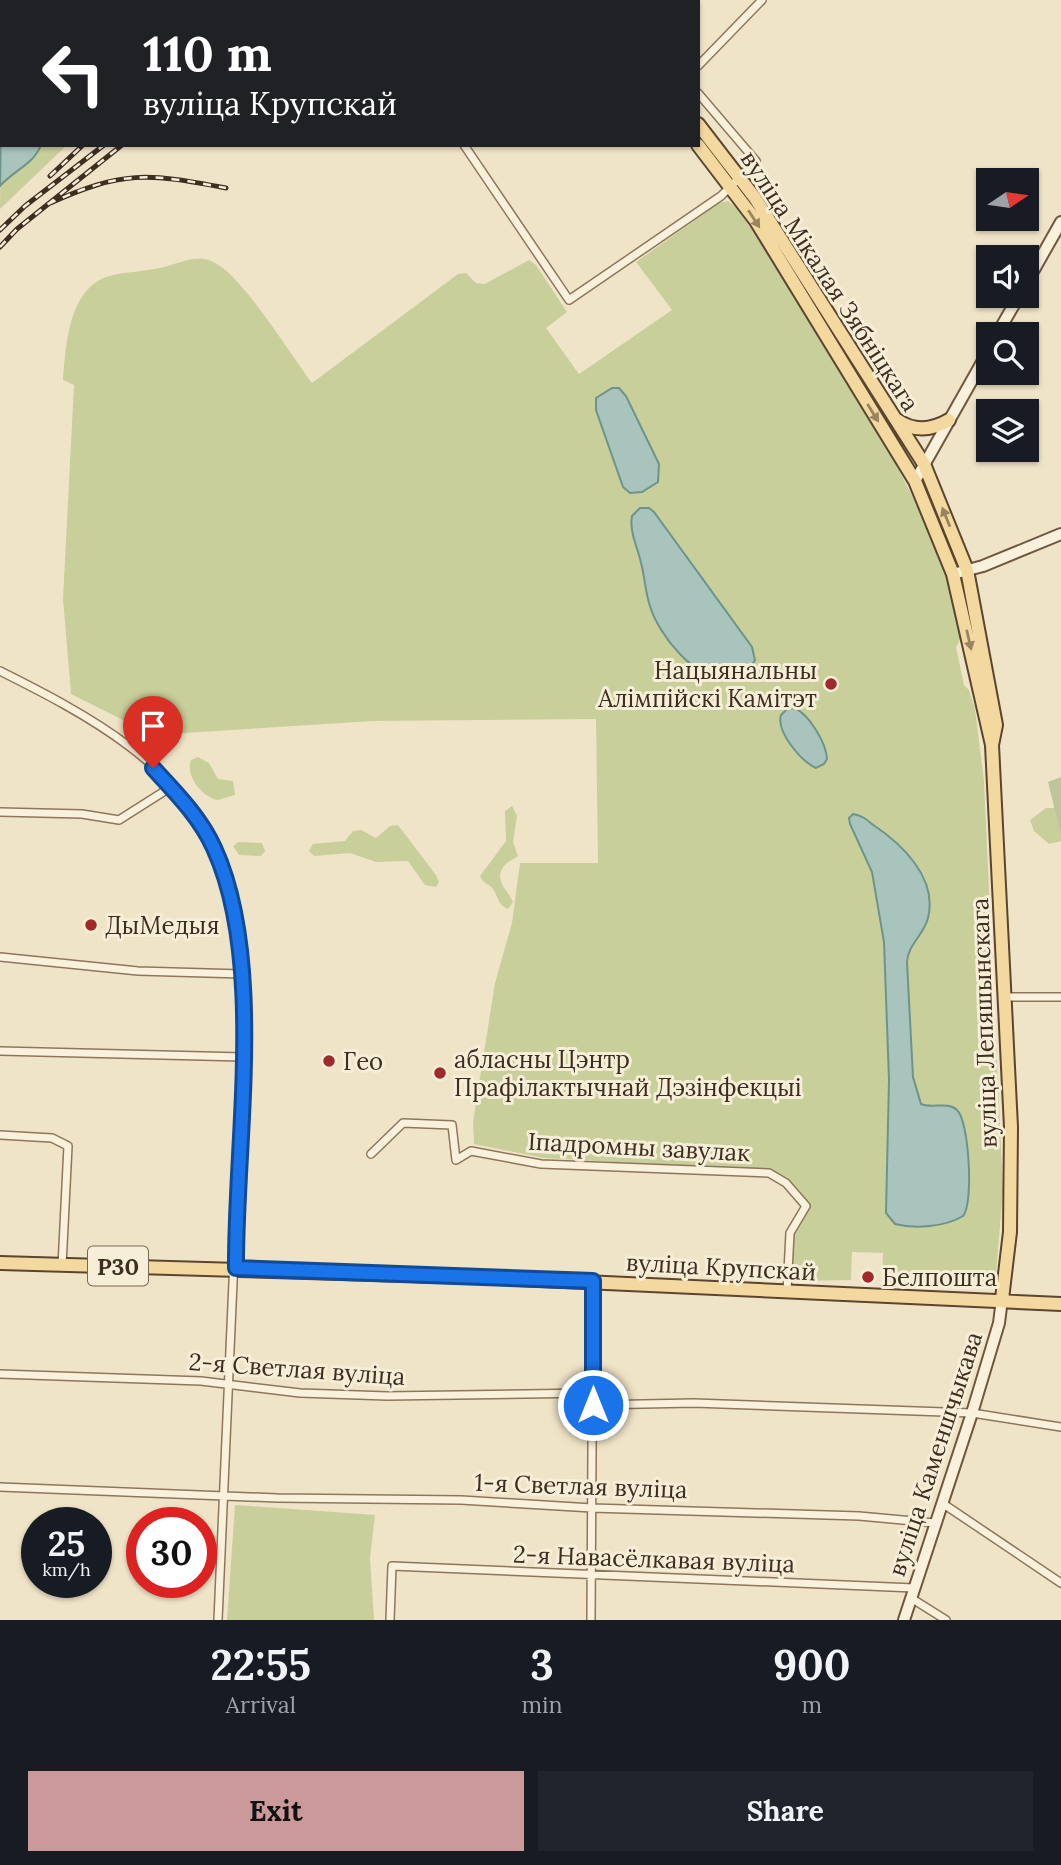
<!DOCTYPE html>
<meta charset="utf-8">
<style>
:root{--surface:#171b24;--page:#20242c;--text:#f1f3f6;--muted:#9ea1a6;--accent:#cc999b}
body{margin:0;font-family:Lora,serif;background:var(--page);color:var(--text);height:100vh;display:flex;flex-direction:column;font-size:26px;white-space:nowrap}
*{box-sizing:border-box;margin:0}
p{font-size:23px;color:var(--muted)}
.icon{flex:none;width:38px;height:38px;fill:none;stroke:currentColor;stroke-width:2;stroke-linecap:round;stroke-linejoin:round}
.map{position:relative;height:1620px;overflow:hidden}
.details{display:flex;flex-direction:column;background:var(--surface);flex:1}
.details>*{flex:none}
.hud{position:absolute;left:0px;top:0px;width:700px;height:147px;box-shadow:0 2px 5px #0004;background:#202124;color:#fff;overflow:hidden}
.needle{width:46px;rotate:77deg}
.controls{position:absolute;left:976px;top:168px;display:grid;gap:14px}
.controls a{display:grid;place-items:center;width:63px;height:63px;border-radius:0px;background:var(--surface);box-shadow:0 2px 5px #0004;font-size:35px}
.speed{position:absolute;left:21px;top:1507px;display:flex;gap:14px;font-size:35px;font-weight:700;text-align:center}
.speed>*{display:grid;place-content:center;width:91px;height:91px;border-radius:50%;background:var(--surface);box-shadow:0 2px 5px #0004;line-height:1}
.speed small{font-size:18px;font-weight:400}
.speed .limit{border:10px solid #d22;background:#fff;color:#111}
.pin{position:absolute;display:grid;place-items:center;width:60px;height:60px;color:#fff;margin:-72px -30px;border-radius:50% 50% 50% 0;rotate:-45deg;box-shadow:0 0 7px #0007}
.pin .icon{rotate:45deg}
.me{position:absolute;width:77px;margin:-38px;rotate:0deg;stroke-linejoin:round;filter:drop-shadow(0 0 5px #0008)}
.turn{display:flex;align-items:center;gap:24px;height:147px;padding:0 28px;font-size:32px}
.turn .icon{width:91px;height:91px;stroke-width:2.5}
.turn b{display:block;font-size:49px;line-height:60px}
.eta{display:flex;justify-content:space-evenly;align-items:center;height:119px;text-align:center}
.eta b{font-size:42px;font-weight:800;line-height:49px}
.cta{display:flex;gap:14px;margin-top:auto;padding:14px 28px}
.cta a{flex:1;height:80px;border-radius:0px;background:var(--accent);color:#111;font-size:28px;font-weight:800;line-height:80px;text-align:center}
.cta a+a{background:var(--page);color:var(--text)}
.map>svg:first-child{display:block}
</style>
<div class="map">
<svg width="1061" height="1620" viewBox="0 0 1061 1620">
<rect width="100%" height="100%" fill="#f0e4c8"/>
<path fill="#c9cf9b" d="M2,68v77h65l-67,64z
M728,201l11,9c41,63 81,126 119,190 44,73 90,152 103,238l-5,9 8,38 5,5 6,19 9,72 19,409 -7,84 -3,5 -14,4 -4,-6 -20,-1 -1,-3 -19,2 -3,4 -24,4 -26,-2 1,-28 -31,-1 -1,28 -50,1 -13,-7v-37l14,-22 1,-15 -40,-30 -219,-12 -70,-14 -1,-22 22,-139 17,-60 8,-60h78l-2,-144 -223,2 -220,14 -82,-41 -8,-95 11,-214 -11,-5c3,-33 5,-89 43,-103 19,-6 40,-5 58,-10 20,-5 36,-15 56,-1 26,17 71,89 92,117l146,-109 8,-1 10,10 9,1 44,-24 7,5 31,47 -21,16 33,46 93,-64 -36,-48 83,-59z
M198,757l11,6 9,16 15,2 2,14 -17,5c-16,-3 -33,-24 -27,-40z
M1061,777v64l-12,3 -15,-13 -4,-11 16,-12h12z
M512,806l5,10 -4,26 5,14c-5,4 -10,5 -14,10 -11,15 4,24 9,36l-5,7c-11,-5 -9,-11 -15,-20 -5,-6 -10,-5 -13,-13l26,-35 -1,-30z
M398,825l38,50 3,7 -3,5 -11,-2 -17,-24 -32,1 -26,-9 -36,3 -5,-5 4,-7 32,-3 8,-10 8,-1 15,8 14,-12z
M238,842l24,1 3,8 -4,5 -22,-1 -6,-9z
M235,1505l140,10 -5,43 4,62h-147z"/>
<path fill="#bfc49a" d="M1061,777v58l-13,-53z"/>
<path fill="#a9c4bc" stroke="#6f938a" stroke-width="2" d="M2,72v73h39c-7,19 -28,26 -41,41z
M612,388h7l7,8 33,68 -1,18 -16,10 -12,1 -7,-6 -27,-77v-12z
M640,508h9l5,4 98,135 3,13c-5,10 -15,14 -26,17 -33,6 -71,-43 -79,-71 -5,-14 -5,-29 -9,-43 -3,-15 -12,-31 -9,-47z
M795,708c14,7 31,34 32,51l-3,5 -8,4c-15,-7 -40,-36 -35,-53l6,-6z
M853,814c8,1 13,5 19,10 30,20 66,54 56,94 -4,17 -20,26 -21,44l6,115 8,27c11,5 27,-3 36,6 12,10 17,94 6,106 -18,11 -48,13 -68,8l-9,-11 3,-133 -5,-138 -12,-70 -22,-48 -1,-6z"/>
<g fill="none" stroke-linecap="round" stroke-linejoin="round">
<defs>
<path id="street" d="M377,0l1,2
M698,66l64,-66
M464,145l105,155 152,-104 35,-35 -58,-68
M0,671c84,42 187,95 220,191 22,63 22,129 23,195l-25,563
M0,812l82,2 37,6 52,-33
M0,957l138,14 104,3
M1005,997h56
M0,1051l243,6
M0,1135l52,3 16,8 -6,120
M371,1154l32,-31 49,2 4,35 15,-9 70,13 228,9 17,10 20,23 -16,27 -3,58
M0,1374l201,7 99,12 87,3 205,-3
M592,1405l102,-2 278,10 89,14
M0,1487l277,11 184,2 131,8 267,8 76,7
M942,1503l119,80
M911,1598l35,22
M390,1620l2,-54 522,22
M591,1620l2,-338"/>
<path id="secondary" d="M1027,282l34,-60
M997,334l22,-38
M915,481l74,-131
M953,574l30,-8 78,-32
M904,1620l68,-207 27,-90 3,-24"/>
<path id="primary" d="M582,0l1,2
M598,0l1,2
M698,124l57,74 169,266 43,106 29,155 -4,20 19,382 -1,105 -8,67
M698,145l58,76 159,260 38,93 39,171
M897,420c17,12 35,10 52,0
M0,1263l478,14 583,27"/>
</defs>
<use href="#street" stroke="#8d765c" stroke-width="10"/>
<use href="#secondary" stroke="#6f573f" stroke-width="14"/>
<use href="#primary" stroke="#5b4430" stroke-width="16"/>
<use href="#street" stroke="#faf1dc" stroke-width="7"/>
<use href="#secondary" stroke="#faf1dc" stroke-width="10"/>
<use href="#primary" stroke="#f3d9a0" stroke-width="12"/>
<defs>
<path id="rail" d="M192,2l1,-2
M288,2l2,-2
M308,2l2,-2
M50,176l33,-31
M48,204c75,-34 99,-31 178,-16
M0,230l25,-24 79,-61
M0,247l17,-18 105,-84"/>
</defs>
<use href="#rail" stroke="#3d2e20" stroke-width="5"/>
<use href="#rail" stroke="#f7eed8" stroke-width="2.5" stroke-dasharray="8" stroke-linecap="butt"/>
</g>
<defs><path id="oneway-solid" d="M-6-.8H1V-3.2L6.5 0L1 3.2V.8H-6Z" transform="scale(1.75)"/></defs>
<g fill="#988460">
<use href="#oneway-solid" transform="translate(754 219) rotate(57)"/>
<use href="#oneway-solid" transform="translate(873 413) rotate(58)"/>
<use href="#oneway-solid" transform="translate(946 517) rotate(-112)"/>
<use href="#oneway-solid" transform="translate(969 640) rotate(77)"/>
</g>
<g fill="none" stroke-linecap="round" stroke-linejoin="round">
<defs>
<path id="route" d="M153,768c23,25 47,49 61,80 52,113 21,296 22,420l357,13v124"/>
</defs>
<use href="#route" stroke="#114b97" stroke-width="18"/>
<use href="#route" stroke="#1a73e8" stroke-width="12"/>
</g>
<g fill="#9e2a2b" stroke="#f7eed8" stroke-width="2.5">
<circle cx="831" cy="684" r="7"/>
<circle cx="91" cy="925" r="7"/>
<circle cx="329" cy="1061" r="7"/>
<circle cx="440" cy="1073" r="7"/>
<circle cx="868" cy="1277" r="7"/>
</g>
<g text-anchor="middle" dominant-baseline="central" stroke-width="6" stroke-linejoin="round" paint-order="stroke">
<rect fill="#f7eed8" stroke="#756857" stroke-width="2" x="88" y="1246.5" width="60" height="39" rx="5"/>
<g font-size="23" font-weight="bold" fill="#3d2e20">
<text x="118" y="1266">Р30</text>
</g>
<g font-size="24" fill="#3d2e20" stroke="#f7eed8">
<text transform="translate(830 281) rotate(57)">вуліца Мікалая Зябніцкага</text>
<text transform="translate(984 1023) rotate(-92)">вуліца Лепяшынскага</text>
<text transform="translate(639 1147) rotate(3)">Іпадромны завулак</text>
<text transform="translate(721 1267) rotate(3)">вуліца Крупскай</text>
<text transform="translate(297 1369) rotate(4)">2-я Светлая вуліца</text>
<text transform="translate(935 1454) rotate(-72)">вуліца Каменшчыкава</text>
<text transform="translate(581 1486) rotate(2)">1-я Светлая вуліца</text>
<text transform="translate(654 1559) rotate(2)">2-я Навасёлкавая вуліца</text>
</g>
<g font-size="24" fill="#3d2e20" stroke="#f7eed8" text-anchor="start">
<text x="817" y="670" text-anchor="end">Нацыянальны<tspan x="817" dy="28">Алімпійскі Камітэт</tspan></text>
<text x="105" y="925">ДыМедыя</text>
<text x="454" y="1059">абласны Цэнтр<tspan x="454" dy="28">Прафілактычнай Дэзінфекцыі</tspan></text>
<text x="343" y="1061">Гео</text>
<text x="882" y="1277">Белпошта</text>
</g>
</g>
</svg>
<div class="controls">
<a><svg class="needle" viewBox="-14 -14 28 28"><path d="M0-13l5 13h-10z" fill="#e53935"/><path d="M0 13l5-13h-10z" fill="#9ea1a6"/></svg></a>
<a><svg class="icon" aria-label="sound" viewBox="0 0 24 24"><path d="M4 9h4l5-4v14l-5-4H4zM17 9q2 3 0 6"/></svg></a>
<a><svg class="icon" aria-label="search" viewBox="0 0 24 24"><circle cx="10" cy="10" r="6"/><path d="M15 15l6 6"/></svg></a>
<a><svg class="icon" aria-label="layers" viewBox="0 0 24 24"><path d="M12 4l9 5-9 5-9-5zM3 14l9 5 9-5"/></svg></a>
</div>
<div class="speed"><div>25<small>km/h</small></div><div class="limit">30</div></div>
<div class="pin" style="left:153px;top:768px;background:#d93025"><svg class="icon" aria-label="arrive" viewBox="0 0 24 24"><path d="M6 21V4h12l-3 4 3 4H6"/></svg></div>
<svg class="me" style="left:593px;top:1405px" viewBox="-20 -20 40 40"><circle r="17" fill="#1a73e8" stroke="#fff" stroke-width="3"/><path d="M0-11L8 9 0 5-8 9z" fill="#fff"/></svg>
<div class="hud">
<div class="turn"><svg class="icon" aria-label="left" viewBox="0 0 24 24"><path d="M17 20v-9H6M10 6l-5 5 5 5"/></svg><div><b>110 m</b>вуліца Крупскай</div></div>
</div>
</div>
<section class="details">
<div class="eta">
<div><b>22:55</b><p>Arrival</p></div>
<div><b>3</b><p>min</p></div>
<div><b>900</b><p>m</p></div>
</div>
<div class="cta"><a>Exit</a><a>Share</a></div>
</section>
